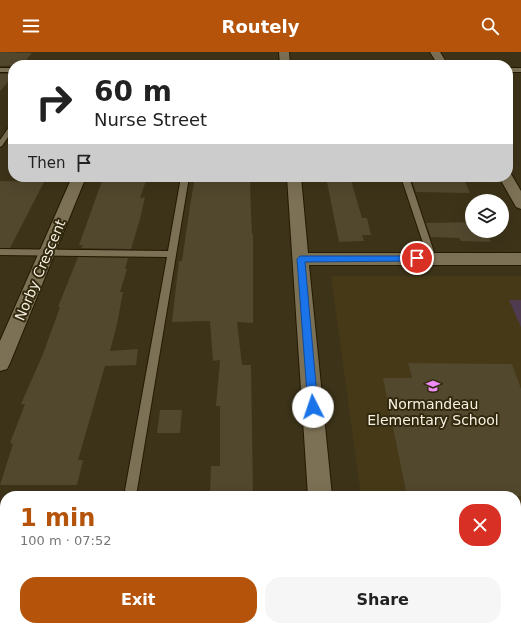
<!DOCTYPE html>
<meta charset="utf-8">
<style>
:root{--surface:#fff;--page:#f6f6f6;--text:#222;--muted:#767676;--accent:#b45309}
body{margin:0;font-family:"DejaVu Sans",sans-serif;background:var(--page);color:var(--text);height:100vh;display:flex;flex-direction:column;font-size:15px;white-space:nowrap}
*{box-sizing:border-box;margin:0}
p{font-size:13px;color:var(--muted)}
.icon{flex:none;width:22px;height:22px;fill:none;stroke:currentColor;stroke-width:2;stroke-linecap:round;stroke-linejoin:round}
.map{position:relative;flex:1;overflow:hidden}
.drawer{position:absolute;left:0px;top:439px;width:521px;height:140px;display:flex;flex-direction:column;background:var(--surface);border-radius:16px 16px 0 0;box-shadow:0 4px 16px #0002}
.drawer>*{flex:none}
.banner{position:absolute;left:8px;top:8px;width:505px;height:122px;border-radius:16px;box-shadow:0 4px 16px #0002;background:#fff;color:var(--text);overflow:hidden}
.fabs{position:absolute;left:465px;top:142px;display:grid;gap:8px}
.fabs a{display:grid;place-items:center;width:44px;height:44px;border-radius:50%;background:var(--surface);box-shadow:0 4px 16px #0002;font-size:20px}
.pin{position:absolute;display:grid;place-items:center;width:34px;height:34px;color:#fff;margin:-17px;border:2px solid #fff;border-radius:50%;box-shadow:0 1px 4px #0007}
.me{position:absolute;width:44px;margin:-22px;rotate:356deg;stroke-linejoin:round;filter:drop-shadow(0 0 3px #0008)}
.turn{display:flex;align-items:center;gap:14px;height:84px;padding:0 20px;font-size:18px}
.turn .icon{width:52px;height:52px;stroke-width:2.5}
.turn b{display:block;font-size:28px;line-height:34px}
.then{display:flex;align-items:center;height:38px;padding:0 20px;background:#0003;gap:8px;font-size:15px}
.round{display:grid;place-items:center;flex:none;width:42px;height:42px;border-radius:16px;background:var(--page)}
.headline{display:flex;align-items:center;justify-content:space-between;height:68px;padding:0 20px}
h1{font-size:24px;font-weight:700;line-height:30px;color:var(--accent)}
.cta{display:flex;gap:8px;margin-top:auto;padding:8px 20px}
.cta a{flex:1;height:46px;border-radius:16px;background:var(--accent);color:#fff;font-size:16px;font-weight:700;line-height:46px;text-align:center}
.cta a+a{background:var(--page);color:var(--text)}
header{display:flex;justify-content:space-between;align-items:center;height:52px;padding:0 20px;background:var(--accent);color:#fff;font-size:18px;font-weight:700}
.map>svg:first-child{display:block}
</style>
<header><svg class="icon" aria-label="menu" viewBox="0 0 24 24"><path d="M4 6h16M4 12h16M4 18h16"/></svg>Routely<svg class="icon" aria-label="search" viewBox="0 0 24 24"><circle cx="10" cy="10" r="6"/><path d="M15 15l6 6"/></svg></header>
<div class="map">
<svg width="521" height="579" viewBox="0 0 521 579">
<rect width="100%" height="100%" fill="#3d3319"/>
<path fill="#463918" d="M331,224h190v355h-142l-1,-5h138v-130h-155z"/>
<path fill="#4e3b4f" d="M509,248h12v27z"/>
<path fill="#52482e" d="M0,0l32,1 -10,12 -22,1z
M0,22h13v2l-13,15z
M116,125l31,1 -7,20 5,-1 -5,22 -9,30 -50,-1 2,-3h-4l23,-64h12z
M195,125h55l1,37 1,20h1v89l-16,-1 5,43h9l2,131h-43l1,-30h9v-60h-4l4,-46 -7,1 -3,-40 -38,1 7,-61h3l8,-55z
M329,125h21l12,41h5l4,17h-9l2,6 -25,1 -12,-60h3z
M411,125h52l7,16 -54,-1z
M0,129l44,1 -34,66h-10z
M472,170v9h14l5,11 -30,-1 -2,-3 -28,-1 -5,-14z
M78,205l50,1 -3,11h2l-7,23h3l-6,32 -7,27 28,-2 -2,16 -31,1 -27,94h5l-6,25h-77l13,-41 -3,-1 15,-39h-4l22,-50 17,-47h-2z
M408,311l104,1 9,25v107h-114l-24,-118h29z
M160,358h22l-2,23h-23z"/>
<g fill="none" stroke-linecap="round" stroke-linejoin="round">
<defs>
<path id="service" d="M0,16h13v4h-13z
M508,16h13v4h-13z
M13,71v7l-11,16 -2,1v-7l11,-16z
M181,125h8l-53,319h-12l43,-239 -167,-2v-6l168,2z
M401,125h8l27,81 -1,2h-6l-1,-2z
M100,574h14l-1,5h-14z"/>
<path id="minor" d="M279,0h10l1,13h-10z
M430,0h10l8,13h-10z
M508,121l3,1 10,17v18l-5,-2 -17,-30h9z
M72,125h14l-76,186 -3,6 -7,2v-30z
M287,125h14l7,76h213v12h-212l23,231h-24z
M317,574h28v5h-28z"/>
</defs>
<use href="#service" stroke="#231a02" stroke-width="2"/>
<use href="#minor" stroke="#231a02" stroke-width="2"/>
<use href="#service" fill="#7c7155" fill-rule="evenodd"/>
<use href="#minor" fill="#7c7155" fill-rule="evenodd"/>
</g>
<path fill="#1a73e8" stroke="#114b97" d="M300,204h117l4,2 -4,3 -112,1 13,145 -1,3 -4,1 -3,-1 -2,-3 -11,-148z"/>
<defs>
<symbol id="school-bare" viewBox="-9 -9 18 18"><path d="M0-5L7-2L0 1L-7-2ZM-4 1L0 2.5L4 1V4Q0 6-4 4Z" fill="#ef8bf7" stroke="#32290f" stroke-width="2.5" paint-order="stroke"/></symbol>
</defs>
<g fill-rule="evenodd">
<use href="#school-bare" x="423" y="324" width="20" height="20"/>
</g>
<g text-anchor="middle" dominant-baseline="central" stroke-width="4" stroke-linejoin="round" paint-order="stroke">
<g font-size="14" fill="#f7f1e2" stroke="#32290f">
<text transform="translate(40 218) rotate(-67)">Norby Crescent</text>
</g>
<g font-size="14" fill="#f7f1e2" stroke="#32290f">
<text x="433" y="352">Normandeau<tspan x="433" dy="16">Elementary School</tspan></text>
</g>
</g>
</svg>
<div class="fabs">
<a><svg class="icon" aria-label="layers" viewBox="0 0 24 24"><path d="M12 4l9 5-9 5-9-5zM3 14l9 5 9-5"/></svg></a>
</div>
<div class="pin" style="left:417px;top:206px;background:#d93025"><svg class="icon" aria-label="arrive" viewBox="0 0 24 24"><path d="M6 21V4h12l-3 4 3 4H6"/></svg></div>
<svg class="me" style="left:313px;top:355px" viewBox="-20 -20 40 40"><circle r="19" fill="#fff"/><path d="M0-13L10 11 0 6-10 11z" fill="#1a73e8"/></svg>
<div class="banner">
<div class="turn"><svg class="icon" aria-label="right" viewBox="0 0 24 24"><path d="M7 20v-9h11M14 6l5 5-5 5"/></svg><div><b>60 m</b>Nurse Street</div></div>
<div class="then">Then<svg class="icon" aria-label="arrive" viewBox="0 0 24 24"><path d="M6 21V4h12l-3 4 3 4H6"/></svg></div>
</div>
<section class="drawer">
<div class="headline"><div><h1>1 min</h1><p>100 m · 07:52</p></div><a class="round" style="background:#d93025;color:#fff"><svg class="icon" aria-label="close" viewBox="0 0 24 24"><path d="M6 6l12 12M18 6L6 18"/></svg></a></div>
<div class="cta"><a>Exit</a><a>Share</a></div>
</section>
</div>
